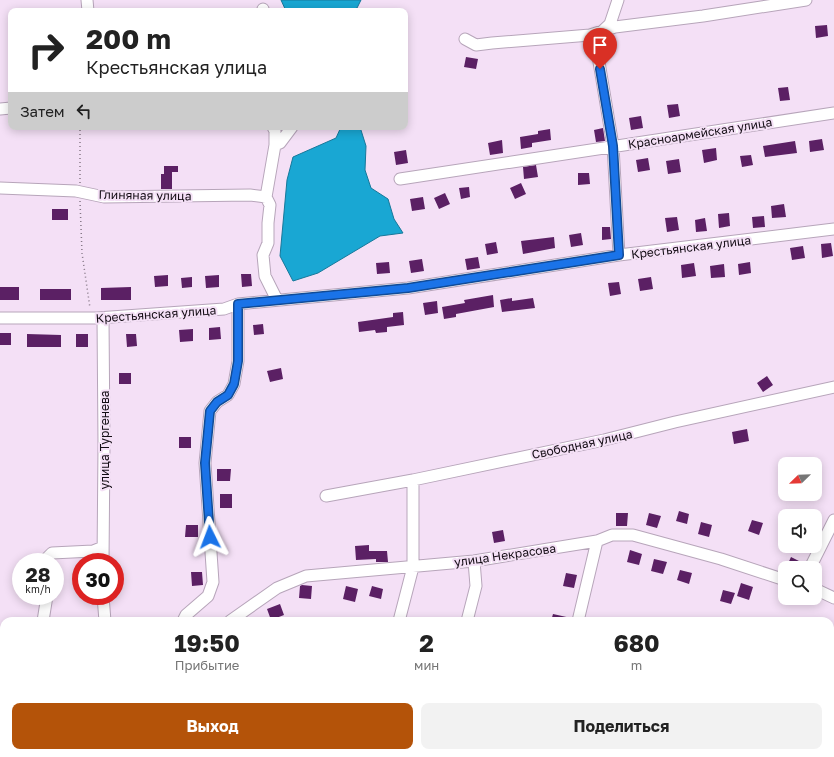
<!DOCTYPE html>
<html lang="ru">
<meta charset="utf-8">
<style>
:root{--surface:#fff;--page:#f2f2f2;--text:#222;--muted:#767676;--accent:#b45309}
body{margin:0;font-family:"Golos Text",sans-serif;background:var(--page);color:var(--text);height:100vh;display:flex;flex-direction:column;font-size:15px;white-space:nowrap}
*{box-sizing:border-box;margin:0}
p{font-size:13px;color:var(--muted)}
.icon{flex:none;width:22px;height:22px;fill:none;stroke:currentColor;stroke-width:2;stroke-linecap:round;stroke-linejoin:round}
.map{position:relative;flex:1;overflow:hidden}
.panel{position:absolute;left:0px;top:617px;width:834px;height:140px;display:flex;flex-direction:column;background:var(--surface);border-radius:12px 12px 0 0;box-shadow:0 2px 10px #0003}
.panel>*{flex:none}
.top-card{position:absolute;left:8px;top:8px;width:400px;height:122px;border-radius:8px;box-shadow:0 2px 10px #0003;background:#fff;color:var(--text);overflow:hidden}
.needle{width:26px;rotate:247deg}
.fabs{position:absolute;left:778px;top:457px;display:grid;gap:8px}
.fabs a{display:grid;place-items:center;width:44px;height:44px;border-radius:8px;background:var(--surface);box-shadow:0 2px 10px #0003;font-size:20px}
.speed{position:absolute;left:12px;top:553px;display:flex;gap:8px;font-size:20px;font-weight:700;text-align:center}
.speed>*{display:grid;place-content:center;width:52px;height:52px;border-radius:50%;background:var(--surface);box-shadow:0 2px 10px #0003;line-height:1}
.speed small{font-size:10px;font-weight:400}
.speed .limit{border:6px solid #d22;background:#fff;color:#111}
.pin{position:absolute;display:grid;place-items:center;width:34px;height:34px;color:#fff;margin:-41px -17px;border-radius:50% 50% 50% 0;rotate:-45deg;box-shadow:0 0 4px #0007}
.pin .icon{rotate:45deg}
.me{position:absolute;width:44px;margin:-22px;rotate:357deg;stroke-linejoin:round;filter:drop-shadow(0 0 3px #0008)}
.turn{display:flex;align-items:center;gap:14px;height:84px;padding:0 12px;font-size:18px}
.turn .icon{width:52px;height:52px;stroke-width:2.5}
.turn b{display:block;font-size:28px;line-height:34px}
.then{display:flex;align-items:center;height:38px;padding:0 12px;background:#0003;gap:8px;font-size:15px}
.eta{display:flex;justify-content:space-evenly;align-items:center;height:68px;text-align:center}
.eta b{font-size:24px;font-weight:700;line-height:28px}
.button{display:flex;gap:8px;margin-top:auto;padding:8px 12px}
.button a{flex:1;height:46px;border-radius:8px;background:var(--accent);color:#fff;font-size:16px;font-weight:700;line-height:46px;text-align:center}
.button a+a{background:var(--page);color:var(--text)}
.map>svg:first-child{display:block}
</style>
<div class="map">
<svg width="834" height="757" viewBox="0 0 834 757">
<rect width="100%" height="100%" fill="#f4e0f6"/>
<path fill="#19a7d3" stroke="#17789a" d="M281,0h80l-4,8 -8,3h-63z
M341,127h19l6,19 -1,24 6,18 17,11 6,20 9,14 -23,3 -62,37 -25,8 -13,-25 7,-76 6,-23 43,-19z"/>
<path fill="#5b2064" d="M827,25l1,11 -12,2 -1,-12z
M466,57l12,2 -2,10 -12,-2z
M788,87l2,13 -10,1 -2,-13z
M678,104l2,12 -11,2 -2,-13z
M641,116l2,12 -12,2 -2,-12z
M603,128l2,13 -9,1 -2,-12z
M550,129l1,11 -19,3v4l-11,2 -1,-12 18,-3v-3z
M822,139l2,11 -14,2 -1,-11z
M502,140l1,13 -13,2 -2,-12z
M795,141l2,12 -32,4 -2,-11z
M716,148l1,12 -13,3 -2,-13z
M406,150l2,13 -12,2 -2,-13z
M751,155l2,10 -11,2 -2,-11z
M648,158l2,12 -12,2 -2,-12z
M679,159l2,13 -13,2 -2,-13z
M536,165l2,12 -14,2 -1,-12z
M164,166h14v6h-6v17h-11v-15h3z
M578,173h11l1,11 -12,1z
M521,183l5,11 -11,5 -5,-11z
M469,187l1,10 -9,2 -2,-11z
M445,193l5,11 -11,5 -5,-11z
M423,197l2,12 -13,2 -2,-12z
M784,204l2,13 -14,1 -1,-12z
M52,209h16v11h-16z
M729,213l1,13 -11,2 -1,-14z
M764,216l1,11 -12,1 -1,-11z
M677,217l2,13 -12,2 -2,-14z
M705,218l2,13 -11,1 -1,-12z
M602,227h8l1,12 -9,1z
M581,233l2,12 -12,2 -2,-12z
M554,237l1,11 -32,6 -2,-13z
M496,242l2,11 -11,2 -2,-11z
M831,243l2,13 -11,2 -1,-14z
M803,246l2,12 -13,2 -2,-12z
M478,257l2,11 -13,2 -2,-11z
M422,259l2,12 -13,2 -2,-12z
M389,262l1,11 -13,1 -1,-11z
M750,262l1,11 -12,2 -1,-11z
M694,263l2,13 -14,2 -1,-13z
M724,264l1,13 -14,1 -1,-12z
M241,274h10l1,12 -10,1z
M168,275v11l-13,1 -1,-11z
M219,275v12l-13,1 -1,-12z
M192,277v10l-10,1 -1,-10z
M651,277l2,12 -13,2 -2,-12z
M619,282l2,12 -11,2 -2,-13z
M0,287h19v13h-19z
M131,287v13h-30v-12z
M40,289h31v11h-31z
M493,295l1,12 -38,7v3l-12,2 -2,-12 23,-4 -1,-3z
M512,298v3l21,-3 2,10 -33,4 -2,-12z
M437,301l1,12 -13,2 -2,-12z
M403,312l1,13 -17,2v5l-11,1 -1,-3 -16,2 -1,-10 35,-5v-4z
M263,324l1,10 -10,1 -1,-10z
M220,327l1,12 -12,1v-12z
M193,329v12l-13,1 -1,-12z
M0,333h11v12h-11z
M27,334l34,1v12h-34z
M76,334h12v13h-12z
M126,334h10l1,12 -10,1z
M281,368l2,11 -13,3 -3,-11z
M119,373h12v11h-12z
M767,376l6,9 -10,7 -6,-9z
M747,429l2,12 -15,3 -2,-12z
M179,437h12v11h-12z
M217,469h14l-1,12h-13z
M220,494h12v14h-12z
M679,511l10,3 -2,10 -11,-3z
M616,513h12l-1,13h-11z
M649,513l12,3 -4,12 -11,-3z
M752,520l11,3 -4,12 -11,-4z
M701,522l11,3 -3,12 -11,-3z
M186,525h12v12h-13z
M503,530l2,11 -11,2 -2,-11z
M369,545v6h18l1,11h-12v-3l-20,1 -1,-14z
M630,550l12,4 -3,11 -12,-3z
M791,557l10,5 -3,6h-12z
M654,559l13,3 -4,12 -12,-3z
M680,570l12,3 -3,11 -12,-4z
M191,572h11l1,13 -11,1z
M566,573l11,2 -3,13 -11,-2z
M741,583l12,4 -4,13 -12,-4z
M302,585l10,1 -1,13 -12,-1 1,-12z
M346,586l12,3 -3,13 -12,-3z
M372,586l11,3 -2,10 -12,-3z
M723,590l12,3 -4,11 -11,-3z
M280,604l4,11 -13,5 -4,-11z
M553,614l18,4 -1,3h-19z"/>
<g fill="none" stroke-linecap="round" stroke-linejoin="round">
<defs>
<path id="minor" d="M87,0l1,11
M618,0l-8,24 -15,14 18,108 6,109
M263,11v-2
M465,39l11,6 16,-2 98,-8 25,-8 88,-11 103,-16
M0,109l11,-1
M273,127l2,4v14l-9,52 4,8 -2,18v20l-5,12 2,21 12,24
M275,145l5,-2 12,-16
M400,179l434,-66
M0,188l76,3 28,6 146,-2 16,2
M0,318h97l127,-9 14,-5 170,-16 211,-33 215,-26
M103,318l1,127 -1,117
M326,496l87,-16
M47,562v-4l5,-5 41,-2 10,-4
M810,568l24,-48
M815,589l19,9
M103,596l2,25
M43,621l4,-25
M183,621l3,-6 22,-19 5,-14 -8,-119 5,-52 7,-9 11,-7 6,-11 4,-23v-57
M230,621l47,-33 29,-12 168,-15 123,-20 15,-6h21l88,24 64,21
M399,621l14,-54v-87l191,-40 71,-18 159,-35
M467,621l9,-35 -2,-25
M578,621l19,-80
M830,690l4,1
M223,753l2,4
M759,753l15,4
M40,757v-4
M365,757l1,-4
M431,757l1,-4
M549,757v-4"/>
</defs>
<use href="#minor" stroke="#b7a5ba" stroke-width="13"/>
<path stroke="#867887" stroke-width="1.5" stroke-dasharray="1 3" stroke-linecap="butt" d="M80,183v-56
M80,201l2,52 8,55"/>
<use href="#minor" stroke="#fff" stroke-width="11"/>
</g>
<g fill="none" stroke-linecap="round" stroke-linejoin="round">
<defs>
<path id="route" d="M210,537l-5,-74 5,-52 7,-9 11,-7 6,-11 4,-23v-57l170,-16 211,-33 -6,-109 -13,-77"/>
</defs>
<use href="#route" stroke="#114b97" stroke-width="10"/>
<use href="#route" stroke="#1a73e8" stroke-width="7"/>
</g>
<g text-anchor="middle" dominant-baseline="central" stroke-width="4" stroke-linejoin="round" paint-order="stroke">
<g font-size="12" fill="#130c14" stroke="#f4e0f6">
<text transform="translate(700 133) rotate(-9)">Красноармейская улица</text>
<text transform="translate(145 195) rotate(1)">Глиняная улица</text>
<text transform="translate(691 247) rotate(-7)">Крестьянская улица</text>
<text transform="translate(156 314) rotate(-4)">Крестьянская улица</text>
<text transform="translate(104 440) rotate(-90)">улица Тургенева</text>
<text transform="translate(582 444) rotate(-12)">Свободная улица</text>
<text transform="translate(505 555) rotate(-8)">улица Некрасова</text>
</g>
</g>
</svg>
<div class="fabs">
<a><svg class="needle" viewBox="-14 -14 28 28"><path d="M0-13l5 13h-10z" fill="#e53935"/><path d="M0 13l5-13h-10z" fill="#767676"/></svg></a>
<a><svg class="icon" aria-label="sound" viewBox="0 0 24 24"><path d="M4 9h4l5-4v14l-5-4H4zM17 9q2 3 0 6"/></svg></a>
<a><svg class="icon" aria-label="search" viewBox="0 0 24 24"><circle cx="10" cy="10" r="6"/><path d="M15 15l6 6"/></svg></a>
</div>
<div class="speed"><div>28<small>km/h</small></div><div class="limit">30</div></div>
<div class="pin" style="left:600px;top:69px;background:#d93025"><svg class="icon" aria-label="arrive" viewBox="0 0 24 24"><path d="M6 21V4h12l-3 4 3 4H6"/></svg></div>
<svg class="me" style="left:210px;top:537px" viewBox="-20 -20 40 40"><path d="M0-17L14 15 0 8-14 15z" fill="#1a73e8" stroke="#fff" stroke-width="4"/></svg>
<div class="top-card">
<div class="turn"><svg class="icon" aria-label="right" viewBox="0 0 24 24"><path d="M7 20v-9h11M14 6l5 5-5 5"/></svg><div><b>200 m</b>Крестьянская улица</div></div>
<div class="then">Затем<svg class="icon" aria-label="left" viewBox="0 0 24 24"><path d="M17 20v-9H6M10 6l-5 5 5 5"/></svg></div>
</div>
<section class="panel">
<div class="eta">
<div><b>19:50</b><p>Прибытие</p></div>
<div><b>2</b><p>мин</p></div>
<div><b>680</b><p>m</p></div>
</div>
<div class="button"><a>Выход</a><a>Поделиться</a></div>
</section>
</div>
